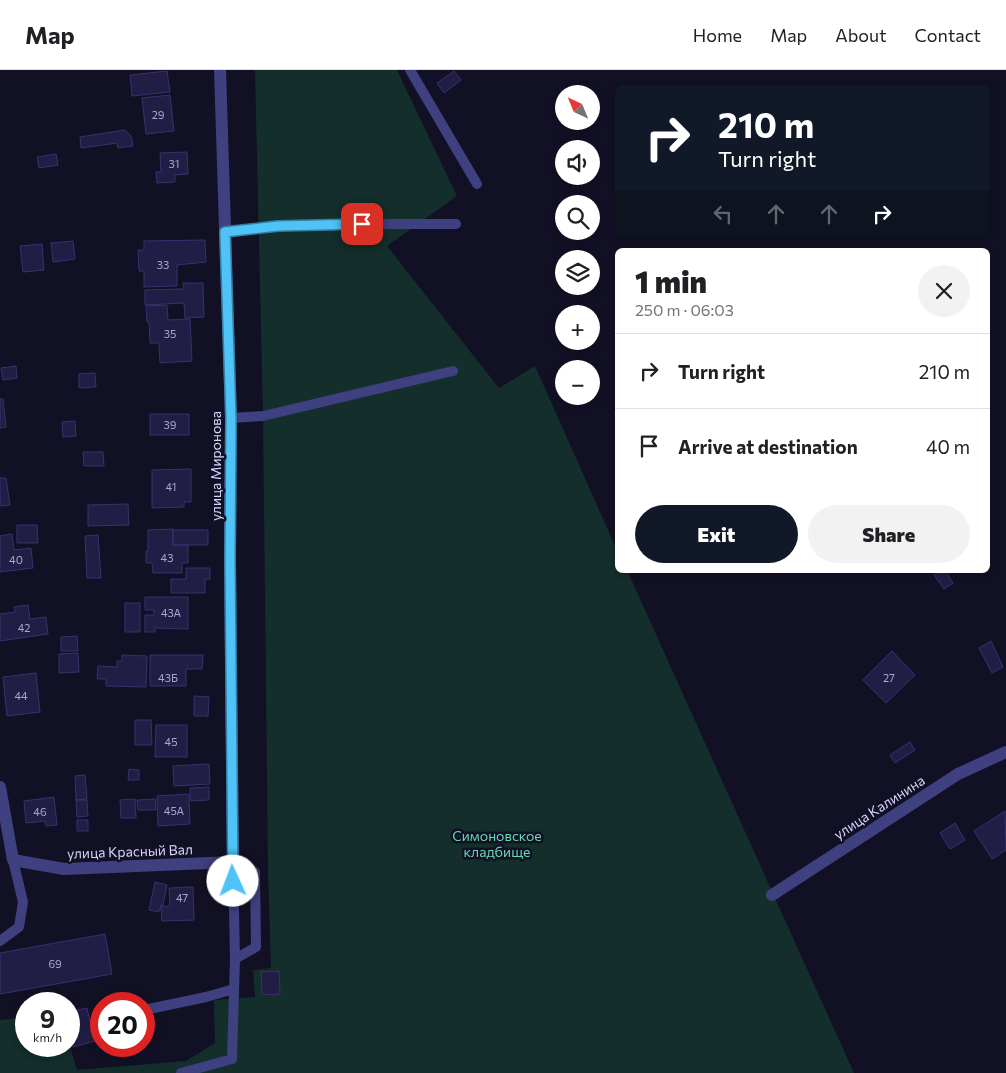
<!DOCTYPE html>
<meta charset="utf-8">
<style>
:root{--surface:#fff;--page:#f2f2f2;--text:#202124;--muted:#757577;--line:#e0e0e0;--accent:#111827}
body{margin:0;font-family:Commissioner,sans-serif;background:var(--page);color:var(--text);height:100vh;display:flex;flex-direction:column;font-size:19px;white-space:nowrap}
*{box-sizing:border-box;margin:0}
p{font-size:16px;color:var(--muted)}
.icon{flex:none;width:28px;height:28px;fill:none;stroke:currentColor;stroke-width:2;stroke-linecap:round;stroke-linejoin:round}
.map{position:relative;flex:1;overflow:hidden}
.side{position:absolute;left:615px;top:178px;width:375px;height:325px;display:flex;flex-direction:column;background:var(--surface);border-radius:8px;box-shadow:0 2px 8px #0003}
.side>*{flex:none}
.top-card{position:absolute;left:615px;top:15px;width:375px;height:152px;border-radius:8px;box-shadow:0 2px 8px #0003;background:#111827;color:#fff;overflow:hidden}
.needle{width:32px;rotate:316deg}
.fabs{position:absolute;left:555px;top:15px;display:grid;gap:10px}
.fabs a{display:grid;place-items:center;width:45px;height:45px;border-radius:50%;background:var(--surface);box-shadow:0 2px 8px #0003;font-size:25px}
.speed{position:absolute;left:15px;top:922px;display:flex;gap:10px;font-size:25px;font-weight:700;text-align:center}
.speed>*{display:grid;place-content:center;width:65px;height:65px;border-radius:50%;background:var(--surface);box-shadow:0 2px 8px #0003;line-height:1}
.speed small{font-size:12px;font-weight:400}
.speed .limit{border:8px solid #d22;background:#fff;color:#111}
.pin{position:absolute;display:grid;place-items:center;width:42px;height:42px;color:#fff;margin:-21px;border-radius:10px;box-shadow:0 2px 8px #0006}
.me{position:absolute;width:55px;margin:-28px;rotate:358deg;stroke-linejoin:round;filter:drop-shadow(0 0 4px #0008)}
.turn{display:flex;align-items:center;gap:18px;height:105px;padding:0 20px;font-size:22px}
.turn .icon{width:65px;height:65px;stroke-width:2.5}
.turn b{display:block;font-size:35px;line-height:42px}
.lanes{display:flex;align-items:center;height:48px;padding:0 20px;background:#0003;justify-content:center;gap:25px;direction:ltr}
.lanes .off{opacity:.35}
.round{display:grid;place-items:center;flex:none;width:52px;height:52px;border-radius:26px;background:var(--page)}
.head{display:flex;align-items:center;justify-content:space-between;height:85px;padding:0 20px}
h1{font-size:30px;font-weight:800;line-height:38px}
.button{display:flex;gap:10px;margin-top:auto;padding:10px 20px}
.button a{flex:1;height:58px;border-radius:30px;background:var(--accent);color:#fff;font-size:20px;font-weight:800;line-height:58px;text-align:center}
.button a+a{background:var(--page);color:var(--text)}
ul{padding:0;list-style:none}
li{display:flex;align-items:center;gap:15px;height:75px;padding:0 20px;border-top:1px solid var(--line)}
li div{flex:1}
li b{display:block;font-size:19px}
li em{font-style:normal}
header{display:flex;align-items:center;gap:30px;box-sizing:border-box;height:70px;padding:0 25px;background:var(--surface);border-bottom:1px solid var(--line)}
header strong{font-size:24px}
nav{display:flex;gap:28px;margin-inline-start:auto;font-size:18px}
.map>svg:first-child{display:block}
</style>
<header>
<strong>Map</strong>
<nav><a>Home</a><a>Map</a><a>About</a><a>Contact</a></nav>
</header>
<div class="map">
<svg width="1006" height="1003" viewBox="0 0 1006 1003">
<rect width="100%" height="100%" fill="#121024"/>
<path fill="#132e2b" d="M255,0h142l60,126 -70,50 112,142 36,-22 82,184 1,20h9l227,503h-854v-53l26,-3v29h43v-3l8,27 109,-9 29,-18 -1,-43 41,-3 -2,-27 18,-2 -3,-95 -5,-457z"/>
<path fill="#221d44" stroke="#38316e" d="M167,1l3,21 -38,4 -2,-21z
M454,1l7,9 -17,13 -7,-10z
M170,25l4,36 -28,3 -4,-36z
M125,60l6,6 2,10 -15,2 -1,-5 -36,5 -1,-11z
M187,82l1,22 -13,1v7l-18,1 -1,-11h5l-1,-19z
M56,84l2,11 -19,3 -2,-11z
M205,170l1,22 -29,3v21l-33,1v-16h-5l-1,-21h6v-9z
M73,171l2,18 -22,3 -2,-19z
M42,174l2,26 -21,2 -3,-26z
M183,213h20l1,34 -19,1 -1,-15 -39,2v-15l39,-1z
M167,235l1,15 22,-1 2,42 -32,2 -1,-20h-9l-1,-21h-2l-1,-16z
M16,296l1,12 -14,2 -2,-12z
M95,303l1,14 -17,1v-14z
M0,329h3l3,28 -6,1z
M150,344h39v21h-39z
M75,351l1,15 -13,1 -1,-15z
M83,382h20l1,14h-20z
M191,399v33h-7v5l-32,1v-38z
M0,408h6l4,27 -10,1z
M128,434l1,21 -41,1v-21z
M17,455h20l1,18h-21z
M173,459v16h15v18h-6v10h-29l-1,-10h-6v-12h2v-21z
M173,460h35v15h-35z
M12,464l2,16 17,-2 2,20 -33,4v-36z
M98,465l3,43h-14l-2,-42z
M186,498h24v11h-5v14h-34v-14h15z
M942,500h3l8,13 -9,6 -10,-14z
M145,527h43v32l-33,-1v4h-10v-17h9v-5h-9z
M125,533h15v29h-15z
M28,535l2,14 16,-2 2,17 -48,7v-27l15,-2 -1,-5z
M77,566l1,15h-17v-14z
M991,571l12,26 -11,6 -13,-25z
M892,581l23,24 -29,28 -23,-23z
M78,583l1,19 -20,1v-19z
M122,585l25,1 -1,31 -40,-1v-7h-9l1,-13 19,1v-6h5z
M150,585h53l-1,14h-16v17h-36z
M36,603l4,39 -33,4 -4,-39z
M194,626l15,1 -1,19h-14z
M135,650h16l1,25h-17z
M156,655h31v32h-32z
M910,672l5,8 -20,13 -5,-8z
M209,694l1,20 -36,2 -1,-20z
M129,699l10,1v10h-11z
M85,705l2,24 -11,1 -1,-24z
M209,717v13l-18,1 -1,-13z
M189,724l1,30 -32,2 -1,-30z
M54,727l3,28 -11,1 -1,-5 -19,2 -2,-22z
M135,729l1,19h-15l-1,-18z
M155,729l1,11h-18l-1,-10z
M76,730h11l1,16 -11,1z
M1005,741l1,39 -14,9 -18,-28z
M77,750h11v11h-11z
M955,753l10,17 -15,9 -10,-16z
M155,812l12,3 -4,21 -2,-1 -2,7 -10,-2z
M193,817l1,33 -32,1 -1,-14 9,-1 -1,-18z
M105,864l7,40 -112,20v-41z
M279,901l1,23 -18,1 -1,-23z
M87,938l8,33 -22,6 -4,-17v-18z"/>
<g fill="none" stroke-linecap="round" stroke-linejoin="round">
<path stroke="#3e4080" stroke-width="10" d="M410,0l67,114
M225,162l53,-6 84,-2h94
M231,348l32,-2 190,-45
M0,871l19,-14 4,-25 -10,-42
M144,940l62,-13 28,-8
M96,951l5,-2
M181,1003l51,-14 3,-100 -2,-97 22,10 1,75 -21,12"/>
<path stroke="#3e4080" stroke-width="12" d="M0,717l13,73 51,9 169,-7 -3,-302 1,-142 -11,-348
M772,825l186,-121 48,-22"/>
</g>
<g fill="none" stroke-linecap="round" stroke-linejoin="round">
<defs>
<path id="route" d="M233,811l-3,-321 1,-142 -6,-186 53,-6 84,-2"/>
</defs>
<use href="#route" stroke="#337fa1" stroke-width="12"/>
<use href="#route" stroke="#4fc3f7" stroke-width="9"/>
</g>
<g text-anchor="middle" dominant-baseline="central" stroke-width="5" stroke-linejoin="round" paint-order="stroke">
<g font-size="11" fill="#aaa7ce">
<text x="158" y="44">29</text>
<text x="174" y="93">31</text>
<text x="163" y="194">33</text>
<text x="170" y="263">35</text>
<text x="170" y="354">39</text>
<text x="171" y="416">41</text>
<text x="167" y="487">43</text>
<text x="16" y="489">40</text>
<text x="171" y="542">43А</text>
<text x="24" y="557">42</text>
<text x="168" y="607">43Б</text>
<text x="889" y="607">27</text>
<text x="21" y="625">44</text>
<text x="171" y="671">45</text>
<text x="174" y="740">45А</text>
<text x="40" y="741">46</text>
<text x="182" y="827">47</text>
<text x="55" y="893">69</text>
</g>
<g font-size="14" fill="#d7d5fc" stroke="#121024">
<text transform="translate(215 396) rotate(-90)">улица Миронова</text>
<text transform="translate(879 737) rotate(-33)">улица Калинина</text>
<text transform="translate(130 781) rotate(-2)">улица Красный Вал</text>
</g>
<g font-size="14" fill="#66d8b3" stroke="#121024">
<text x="497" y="765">Симоновское<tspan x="497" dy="16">кладбище</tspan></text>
</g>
</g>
</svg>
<div class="fabs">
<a><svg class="needle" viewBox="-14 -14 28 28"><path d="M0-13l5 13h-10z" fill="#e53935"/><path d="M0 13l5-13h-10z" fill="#757577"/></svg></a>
<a><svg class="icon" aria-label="sound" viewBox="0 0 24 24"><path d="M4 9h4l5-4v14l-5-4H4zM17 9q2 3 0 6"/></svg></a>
<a><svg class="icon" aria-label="search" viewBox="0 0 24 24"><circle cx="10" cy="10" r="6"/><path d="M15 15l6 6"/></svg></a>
<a><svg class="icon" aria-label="layers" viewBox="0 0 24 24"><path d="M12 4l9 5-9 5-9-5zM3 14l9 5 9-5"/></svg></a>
<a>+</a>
<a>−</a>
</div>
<div class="speed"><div>9<small>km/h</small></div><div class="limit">20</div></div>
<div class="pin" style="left:362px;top:154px;background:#d93025"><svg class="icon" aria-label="arrive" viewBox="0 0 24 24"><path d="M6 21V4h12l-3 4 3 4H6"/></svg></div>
<svg class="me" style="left:233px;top:811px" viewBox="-20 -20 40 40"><circle r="19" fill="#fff"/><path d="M0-13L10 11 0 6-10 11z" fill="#4fc3f7"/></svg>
<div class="top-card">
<div class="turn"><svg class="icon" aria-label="right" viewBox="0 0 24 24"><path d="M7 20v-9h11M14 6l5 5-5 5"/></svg><div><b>210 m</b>Turn right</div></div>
<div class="lanes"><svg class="icon off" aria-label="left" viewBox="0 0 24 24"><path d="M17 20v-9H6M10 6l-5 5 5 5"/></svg><svg class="icon off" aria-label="ahead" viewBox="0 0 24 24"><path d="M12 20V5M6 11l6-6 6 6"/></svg><svg class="icon off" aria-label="ahead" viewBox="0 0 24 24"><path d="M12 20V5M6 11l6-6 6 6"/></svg><svg class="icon" aria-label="right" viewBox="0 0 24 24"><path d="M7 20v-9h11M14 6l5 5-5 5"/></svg></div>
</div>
<section class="side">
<div class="head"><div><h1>1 min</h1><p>250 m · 06:03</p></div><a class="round"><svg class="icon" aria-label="close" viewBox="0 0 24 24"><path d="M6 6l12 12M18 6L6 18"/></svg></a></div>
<ul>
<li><svg class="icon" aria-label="right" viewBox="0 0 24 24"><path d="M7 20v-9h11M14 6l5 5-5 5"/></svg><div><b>Turn right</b></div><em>210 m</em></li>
<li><svg class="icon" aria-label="arrive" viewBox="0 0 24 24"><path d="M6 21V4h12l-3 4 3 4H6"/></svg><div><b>Arrive at destination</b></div><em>40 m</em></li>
</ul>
<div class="button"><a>Exit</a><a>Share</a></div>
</section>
</div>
